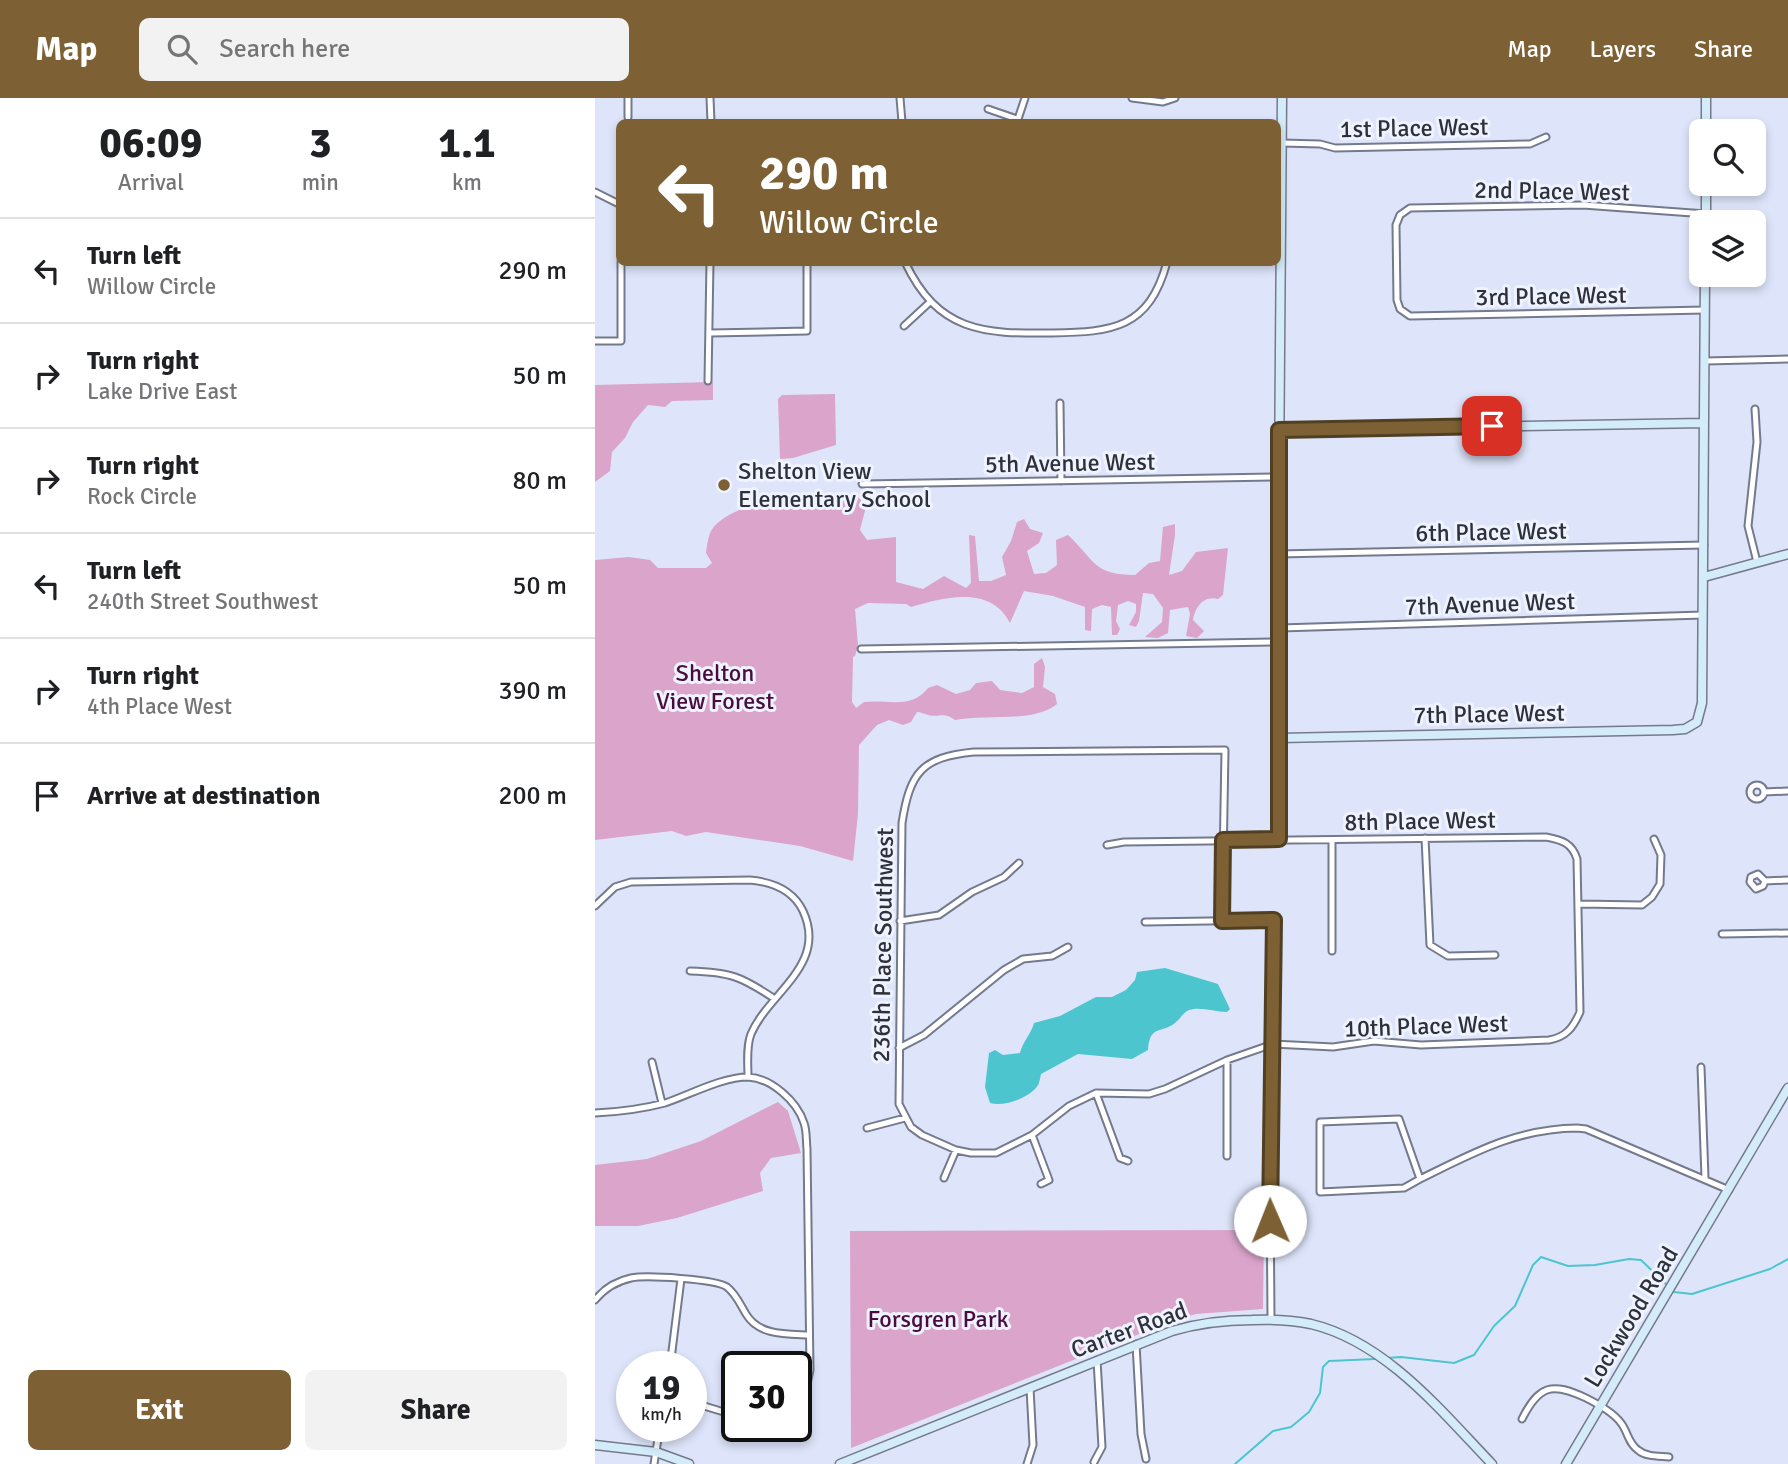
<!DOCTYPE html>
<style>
:root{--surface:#fff;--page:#f2f2f2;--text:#202124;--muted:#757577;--line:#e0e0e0;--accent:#7d6134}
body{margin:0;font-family:Signika,sans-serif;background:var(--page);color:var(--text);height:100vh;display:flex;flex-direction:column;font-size:26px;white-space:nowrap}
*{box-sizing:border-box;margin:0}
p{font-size:23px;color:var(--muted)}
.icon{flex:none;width:38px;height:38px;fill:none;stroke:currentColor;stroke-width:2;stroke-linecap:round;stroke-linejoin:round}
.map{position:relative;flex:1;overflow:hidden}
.panel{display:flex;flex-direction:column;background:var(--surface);width:595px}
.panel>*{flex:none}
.guide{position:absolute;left:21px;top:21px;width:665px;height:147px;border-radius:10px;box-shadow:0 4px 10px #0003;background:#7d6134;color:#fff;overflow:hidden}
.buttons{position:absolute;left:1094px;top:21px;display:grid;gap:14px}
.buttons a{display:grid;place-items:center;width:77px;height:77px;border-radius:10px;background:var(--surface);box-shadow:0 4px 10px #0003;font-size:35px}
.speed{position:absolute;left:21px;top:1253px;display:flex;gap:14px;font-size:35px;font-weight:700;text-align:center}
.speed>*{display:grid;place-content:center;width:91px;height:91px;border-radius:50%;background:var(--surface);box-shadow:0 4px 10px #0003;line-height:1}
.speed small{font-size:18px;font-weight:400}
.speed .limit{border:4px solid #111;border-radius:10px;background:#fff;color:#111}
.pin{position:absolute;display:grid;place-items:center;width:60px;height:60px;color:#fff;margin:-30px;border-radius:14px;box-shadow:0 4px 10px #0006}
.me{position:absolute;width:77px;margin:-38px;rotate:359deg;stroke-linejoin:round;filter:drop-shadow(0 0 5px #0008)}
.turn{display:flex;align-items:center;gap:24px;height:147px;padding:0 28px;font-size:32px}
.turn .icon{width:91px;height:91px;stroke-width:2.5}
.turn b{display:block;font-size:49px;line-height:60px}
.eta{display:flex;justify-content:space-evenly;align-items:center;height:119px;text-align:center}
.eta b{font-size:42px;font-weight:700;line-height:49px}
.action{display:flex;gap:14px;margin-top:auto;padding:14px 28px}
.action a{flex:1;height:80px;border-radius:10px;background:var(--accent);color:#fff;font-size:28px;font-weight:700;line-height:80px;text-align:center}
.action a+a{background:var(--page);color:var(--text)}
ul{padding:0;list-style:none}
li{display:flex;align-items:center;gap:21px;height:105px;padding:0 28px;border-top:2px solid var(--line)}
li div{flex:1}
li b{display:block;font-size:26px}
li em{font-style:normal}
header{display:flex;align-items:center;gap:42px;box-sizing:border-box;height:98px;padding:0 35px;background:var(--accent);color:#fff}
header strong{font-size:33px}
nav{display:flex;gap:38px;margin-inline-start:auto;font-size:24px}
.search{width:490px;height:63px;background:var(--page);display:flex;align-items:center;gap:18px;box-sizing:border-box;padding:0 24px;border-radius:10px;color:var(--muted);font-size:26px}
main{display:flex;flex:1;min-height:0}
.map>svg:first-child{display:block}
</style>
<header>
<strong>Map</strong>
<div class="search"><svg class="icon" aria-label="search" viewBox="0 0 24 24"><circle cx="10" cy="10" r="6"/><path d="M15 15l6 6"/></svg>Search here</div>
<nav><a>Map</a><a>Layers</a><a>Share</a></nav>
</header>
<main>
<section class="panel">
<div class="eta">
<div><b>06:09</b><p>Arrival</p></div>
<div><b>3</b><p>min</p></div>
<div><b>1.1</b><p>km</p></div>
</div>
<ul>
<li><svg class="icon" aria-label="left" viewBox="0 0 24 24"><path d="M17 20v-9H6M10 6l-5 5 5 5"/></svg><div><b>Turn left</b><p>Willow Circle</p></div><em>290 m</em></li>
<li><svg class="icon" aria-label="right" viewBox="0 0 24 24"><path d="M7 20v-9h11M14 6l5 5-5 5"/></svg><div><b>Turn right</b><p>Lake Drive East</p></div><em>50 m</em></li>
<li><svg class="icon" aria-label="right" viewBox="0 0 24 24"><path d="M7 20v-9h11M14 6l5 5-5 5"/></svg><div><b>Turn right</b><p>Rock Circle</p></div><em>80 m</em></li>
<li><svg class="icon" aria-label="left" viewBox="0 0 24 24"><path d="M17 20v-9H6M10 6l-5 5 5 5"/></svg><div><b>Turn left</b><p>240th Street Southwest</p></div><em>50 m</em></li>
<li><svg class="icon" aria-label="right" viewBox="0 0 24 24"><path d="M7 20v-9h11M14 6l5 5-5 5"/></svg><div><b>Turn right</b><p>4th Place West</p></div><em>390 m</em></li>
<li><svg class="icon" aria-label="arrive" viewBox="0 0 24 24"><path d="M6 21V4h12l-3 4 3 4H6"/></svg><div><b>Arrive at destination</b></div><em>200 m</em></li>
</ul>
<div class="action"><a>Exit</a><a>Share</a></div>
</section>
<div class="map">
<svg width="1193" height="1366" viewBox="0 0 1193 1366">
<rect width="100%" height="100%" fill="#dee5fa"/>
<path fill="#daa4cb" d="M118,284v18l-41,1 -7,6 -17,-2 -15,17 -8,16 -13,14 -2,19 -15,11v-97z
M240,296l1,51 -43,13 -13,1 -2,-60 4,-4z
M250,395l14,5 7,9 -6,23 7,10 29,-3v45l27,7 21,-13 22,12 5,-5 -2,-48 6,1 4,45h12l15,-6 -4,-18 9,-16 6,-19 7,-3 6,10 13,4 -4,10 -12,8 7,23 12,-1 11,-8 -1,-25 12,-5c27,25 25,40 67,40l14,-12 11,-2 3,-34 12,-3v11l-6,40 13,-4 14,-19 32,-4 -5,47 -5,4c-15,-4 -23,9 -25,21l11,11 -7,7 -11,-2 4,-22 -2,-7 -18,3 -2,23 -10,5 -13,-1 17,-15 1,-14 -10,-14 -10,-1 -4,28 -3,6 -7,-2 7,-13v-8l-8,-3 -10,4 -2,16 4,8 -3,6h-5l-1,-28 -9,-2 -10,4 -1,22 -6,-1v-23l-32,-11 -29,-5 -14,32c-19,-38 -66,-26 -99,-16l-5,-3 -38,-1 -13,6 3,36 -3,11 -2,1 -1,45 4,6 8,-6c24,-3 47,8 64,-14l9,-3 19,9 14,-4 6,-7 16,-2 8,9 22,3 12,-6v-23l8,-6 3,9 -2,20 12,7 2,10c-22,19 -73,10 -102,16 -12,-9 -15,-2 -27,-5 -4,-1 -7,-3 -11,-3l-6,10 -8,3 -14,-5 -12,5 -18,20 -1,69 -5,47 -53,-15 -94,-14 -20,4 -14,-5 -77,9v-280l34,-3 21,3 8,8h48l6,-5 -6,-10c1,-7 2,-16 5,-22 19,-32 100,-36 134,-38z
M183,1004l10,9 13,42 -30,5 -11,15 3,18 -86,27 -39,8h-43v-61l52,-6 54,-18z
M669,1132l-1,79 -67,5 -24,7 -321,127 -1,-217z"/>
<path fill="#4cc5cf" d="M570,870l53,16 12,25 -3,3c-11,0 -22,-4 -33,-3 -10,1 -11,7 -18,13 -14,13 -26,1 -28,28l-16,9 -54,-5 -37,20c0,0 -2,11 -3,11 -8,13 -34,22 -48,18l-5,-16 4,-34 6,-3 8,5 17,-2c3,-12 11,-19 14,-30l26,-7 36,-19h16l14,-7 9,-10 2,-8z"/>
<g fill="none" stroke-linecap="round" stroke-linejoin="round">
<path stroke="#4cc5cf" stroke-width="2" d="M1076,1191l3,3 18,2 78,-25 18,-10
M792,1260l14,-1 53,6 20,-8 20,-29 21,-20 18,-41 8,-8 27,9 27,-1 34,-6 12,1 26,25
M640,1366l38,-33 18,-4 18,-15 11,-19 3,-26 6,-6 46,-2"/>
<defs>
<path id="street" d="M33,0v19
M115,0l1,24
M305,0l2,24
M537,0l31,4 12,-4
M393,11l29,10
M422,24l8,-24
M687,45l38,1 15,4 195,-4 16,-7
M0,94l24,12
M310,164c33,70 78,72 147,71 60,-1 97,-4 115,-71
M1110,212l-295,6 -10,-7 -3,-9 -1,-75 4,-10 10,-7 173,-3 123,9
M309,228l26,-24
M115,235l97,-2v-69
M0,243h26v-79
M1110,263l83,-2
M113,283l2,-119
M465,305l1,78
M1160,311l2,33 -9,84 9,36
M267,386l417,-7
M683,456l426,-9
M685,530l423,-13
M266,551l417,-7
M1155 694a7 7 0 1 1 14 0a7 7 0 1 1-14 0Z
M1169,694l24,-1
M830,740l5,107 18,11 47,-1
M684,742l1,-102
M512,747l17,-3 422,-5c16,3 26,6 31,22l3,153c-7,16 -14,25 -31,28l-128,5 -47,-4 -41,6 -60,-3 -46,16 -62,29 -16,5 -53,-1 -27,13 -37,29 -36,18h-25l-15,-3 -34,-15 -11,-8 -12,-23 3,-281c8,-51 20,-66 72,-71l251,-2 -3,171
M1170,783l-7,-7 -7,3 -1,5 6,7 7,-3 2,-5 23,-1
M984,806l63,1 10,-8 8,-13 1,-29 -7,-16
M0,808l20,-19 16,-5 119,-2c22,2 43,10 53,31 25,54 -34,81 -52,123 -5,13 -3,30 -3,43
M305,823l39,-6 33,-23 32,-15 15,-14
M550,824l129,-2 -4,265 1,134
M1127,836l66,-1
M737,853v-111
M95,873c41,1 52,6 85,28
M304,950l25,-13 80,-65 19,-11 29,-3 16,-9
M632,962v96
M57,964l10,41
M1106,969l4,111
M501,995l24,65 8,3
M0,1015c23,-1 47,-4 70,-10 24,-8 57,-26 83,-26 23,1 49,24 56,46 3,8 2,18 3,26l3,221 -4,19 -10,15
M804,1021l21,60 -16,9 -84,4v-70z
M272,1030l38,-10
M437,1037l17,45 -8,4
M349,1080l12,-28
M825,1081c53,-26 95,-50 157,-51l9,1 143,61
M0,1202c9,-11 22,-19 36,-22 15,-3 85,1 96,9 9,7 13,17 19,27 13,22 41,20 63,21
M541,1246l5,90 5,25
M75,1269l11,-88
M96,1304l46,14
M927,1321c17,-34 30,-37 64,-21 12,6 27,14 35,25 7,9 7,20 17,27 8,7 21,6 31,7
M499,1364l8,-15 -5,-87
M59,1366l6,-38
M432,1366l6,-19 -3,-57"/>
<path id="secondary" d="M687,0l-3,379 1,261 393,-8 12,-1 12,-7 5,-19 3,-428
M1111,0v33
M1111,124v-38
M684,332l425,-7
M1109,479l84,-23
M0,1347l61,7 33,12
M245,1366l332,-133c27,-8 52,-11 80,-11 20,-1 39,0 59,4 75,18 130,87 181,140
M971,1366l222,-376"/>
</defs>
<use href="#street" stroke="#747a8c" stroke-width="9"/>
<use href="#secondary" stroke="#747a8c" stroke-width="11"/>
<use href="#street" stroke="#fff" stroke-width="5"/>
<use href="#secondary" stroke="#d4ebf9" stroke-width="8"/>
</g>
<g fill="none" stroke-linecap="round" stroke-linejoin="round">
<defs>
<path id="route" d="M675,1123l4,-301 -52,1 1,-81 56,-1v-409l213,-4"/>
</defs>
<use href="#route" stroke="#513f22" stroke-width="18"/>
<use href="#route" stroke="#7d6134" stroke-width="12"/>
</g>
<circle fill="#7d6134" stroke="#eef3ff" stroke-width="2.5" cx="129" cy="387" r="7"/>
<g text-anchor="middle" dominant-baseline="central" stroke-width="6" stroke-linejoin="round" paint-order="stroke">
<g font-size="24" fill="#2e3139" stroke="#eef3ff">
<text transform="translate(819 30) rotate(-1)">1st Place West</text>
<text transform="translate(957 93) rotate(1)">2nd Place West</text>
<text transform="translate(956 198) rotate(-1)">3rd Place West</text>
<text transform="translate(475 365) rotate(-1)">5th Avenue West</text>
<text transform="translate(896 434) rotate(-1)">6th Place West</text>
<text transform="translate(895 506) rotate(-2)">7th Avenue West</text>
<text transform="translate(894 616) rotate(-1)">7th Place West</text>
<text transform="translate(825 723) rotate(-1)">8th Place West</text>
<text transform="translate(288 847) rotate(-89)">236th Place Southwest</text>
<text transform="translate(831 928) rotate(-2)">10th Place West</text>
<text transform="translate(1036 1219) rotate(-59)">Lockwood Road</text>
<text transform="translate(534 1232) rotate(-20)">Carter Road</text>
</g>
<g font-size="24" fill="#2e3139" stroke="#eef3ff" text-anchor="start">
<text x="143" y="373">Shelton View<tspan x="143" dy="28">Elementary School</tspan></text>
</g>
<g font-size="24" fill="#4a0c3e" stroke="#eef3ff">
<text x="120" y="575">Shelton<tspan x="120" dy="28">View Forest</tspan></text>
<text x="343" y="1221">Forsgren Park</text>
</g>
</g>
</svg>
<div class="buttons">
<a><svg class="icon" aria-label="search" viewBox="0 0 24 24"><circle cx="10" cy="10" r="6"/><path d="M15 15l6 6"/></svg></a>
<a><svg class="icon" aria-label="layers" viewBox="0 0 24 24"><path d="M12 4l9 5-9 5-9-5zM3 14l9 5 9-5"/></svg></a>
</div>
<div class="speed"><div>19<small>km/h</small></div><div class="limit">30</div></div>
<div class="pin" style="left:897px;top:328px;background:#d93025"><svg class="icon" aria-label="arrive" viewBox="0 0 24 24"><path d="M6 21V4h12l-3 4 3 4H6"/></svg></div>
<svg class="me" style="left:675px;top:1123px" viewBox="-20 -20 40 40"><circle r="19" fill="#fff"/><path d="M0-13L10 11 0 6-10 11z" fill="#7d6134"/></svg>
<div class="guide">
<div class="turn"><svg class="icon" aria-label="left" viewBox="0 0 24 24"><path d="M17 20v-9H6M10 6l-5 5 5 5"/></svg><div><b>290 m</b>Willow Circle</div></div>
</div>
</div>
</main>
